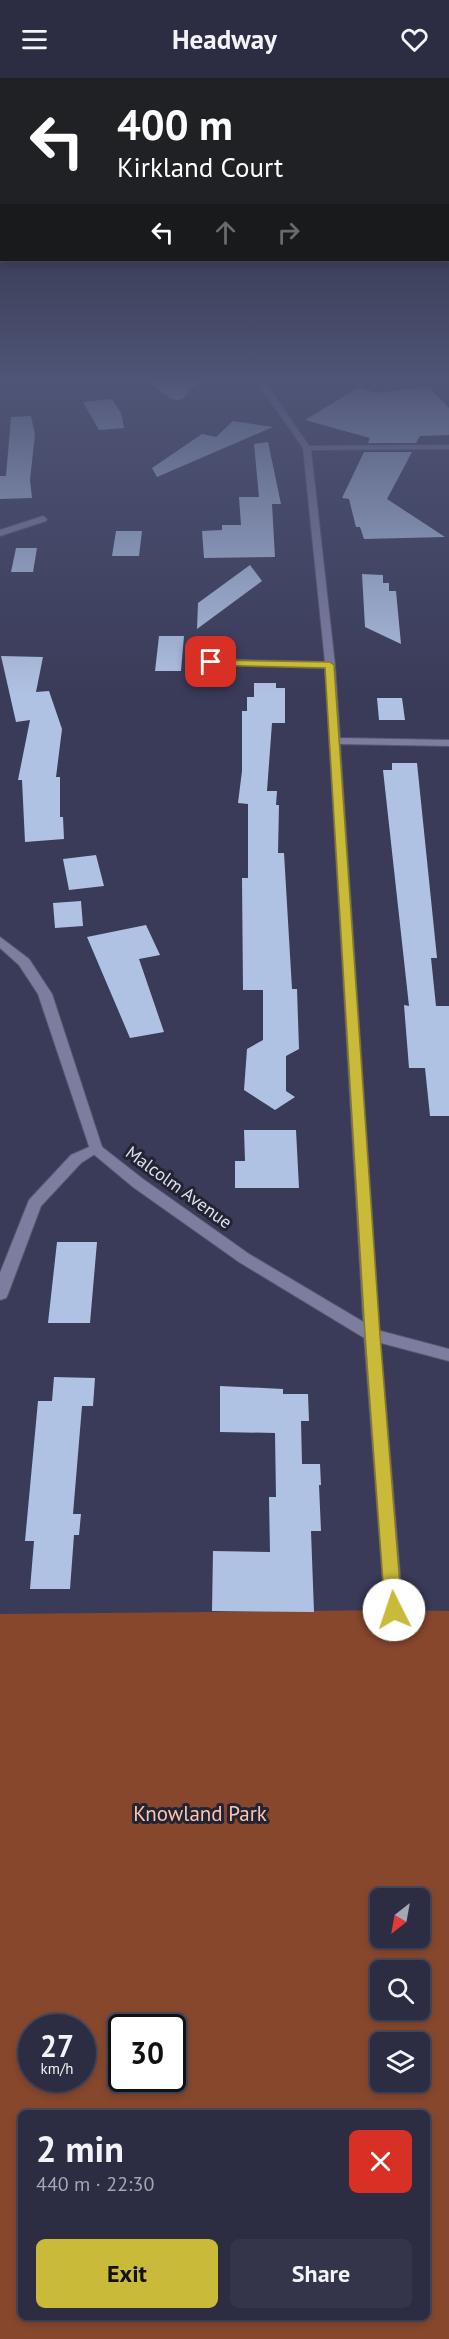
<!DOCTYPE html>
<meta charset="utf-8">
<style>
:root{--surface:#2c2c43;--page:#34344a;--text:#f1f3f6;--muted:#a6a7b2;--line:#48485c;--accent:#c9ba3a}
body{margin:0;font-family:"PT Sans",sans-serif;background:var(--page);color:var(--text);height:100vh;display:flex;flex-direction:column;font-size:22px;white-space:nowrap}
*{box-sizing:border-box;margin:0}
p{font-size:20px;color:var(--muted)}
.icon{flex:none;width:33px;height:33px;fill:none;stroke:currentColor;stroke-width:2;stroke-linecap:round;stroke-linejoin:round}
.map{position:relative;flex:1;overflow:hidden}
.details{position:absolute;left:18px;top:2032px;width:412px;height:210px;display:flex;flex-direction:column;background:var(--surface);border-radius:9px;box-shadow:0 3px 9px #0003,0 0 0 2px var(--line)}
.details>*{flex:none}
.banner{position:absolute;left:0px;top:0px;width:450px;height:183px;box-shadow:0 3px 9px #0003,0 0 0 2px var(--line);background:#202124;color:#fff;overflow:hidden}
.needle{width:39px;rotate:211deg}
.controls{position:absolute;left:370px;top:1810px;display:grid;gap:12px}
.controls a{display:grid;place-items:center;width:60px;height:60px;border-radius:9px;background:var(--surface);box-shadow:0 3px 9px #0003,0 0 0 2px var(--line);font-size:30px}
.speed{position:absolute;left:18px;top:1936px;display:flex;gap:12px;font-size:30px;font-weight:700;text-align:center}
.speed>*{display:grid;place-content:center;width:78px;height:78px;border-radius:50%;background:var(--surface);box-shadow:0 3px 9px #0003,0 0 0 2px var(--line);line-height:1}
.speed small{font-size:15px;font-weight:400}
.speed .limit{border:3px solid #111;border-radius:9px;background:#fff;color:#111}
.pin{position:absolute;display:grid;place-items:center;width:51px;height:51px;color:#fff;margin:-26px;border-radius:12px;box-shadow:0 3px 9px #0006}
.me{position:absolute;width:66px;margin:-33px;rotate:356deg;stroke-linejoin:round;filter:drop-shadow(0 0 4px #0008)}
.turn{display:flex;align-items:center;gap:21px;height:126px;padding:0 18px;font-size:27px}
.turn .icon{width:78px;height:78px;stroke-width:2.5}
.turn b{display:block;font-size:42px;line-height:51px}
.lanes{display:flex;align-items:center;height:57px;padding:0 18px;background:#0003;justify-content:center;gap:30px;direction:ltr}
.lanes .off{opacity:.35}
.round{display:grid;place-items:center;flex:none;width:63px;height:63px;border-radius:9px;background:var(--page)}
.head{display:flex;align-items:center;justify-content:space-between;height:102px;padding:0 18px}
h1{font-size:36px;font-weight:700;line-height:45px}
.cta{display:flex;gap:12px;margin-top:auto;padding:12px 18px}
.cta a{flex:1;height:69px;border-radius:9px;background:var(--accent);color:#111;font-size:24px;font-weight:700;line-height:69px;text-align:center}
.cta a+a{background:var(--page);color:var(--text)}
header{display:flex;justify-content:space-between;align-items:center;height:78px;padding:0 18px;background:var(--surface);font-size:27px;font-weight:700}
.map>svg:first-child{display:block}
</style>
<header><svg class="icon" aria-label="menu" viewBox="0 0 24 24"><path d="M4 6h16M4 12h16M4 18h16"/></svg>Headway<svg class="icon" aria-label="heart" viewBox="0 0 24 24"><path d="M12 20l-8-8c-3-5 5-10 8-4 3-6 11-1 8 4z"/></svg></header>
<div class="map">
<svg width="449" height="2261" viewBox="0 0 449 2261">
<rect width="100%" height="100%" fill="#3a3b59"/>
<path fill="#86472d" fill-rule="evenodd" d="M394,1532l55,1v728h-449v-725zM381,1821h39v39h-39zM381,1893h39v39h-39zM32,1950h50v51h-50zM122,1950h50v51h-50zM381,1965h39v39h-39zM21,2036h407v204h-407z"/>
<path fill="#b0c2e3" d="M144,301h57l-19,20 -5,1 -5,-1z
M359,309l16,6 54,-6 20,21v27l-29,1 -4,7h-48l2,-5 -65,-18z
M112,321l9,14 3,15 -25,2 -16,-28z
M31,338l4,18 -5,46 2,18 -32,1v-23h6l5,-59z
M233,343l40,6 -116,50 -5,-9 50,-34 14,3z
M268,364l13,62h-9l3,53 -71,1 -2,-27 20,-1v-5h19l-2,-28h20l-5,-53z
M364,374h48l-25,47 58,38 -81,2 -4,-12h-4l-7,-28 -7,-1z
M116,453h26l-3,25h-27z
M16,470h21l-4,24h-22z
M250,487l12,16 -65,48 1,-26z
M362,496l21,1v8h6v8h7l5,53 -36,-17z
M159,558h25l-3,35h-26z
M1,578l42,1 -7,35 13,-1 13,38 -6,48h4v40h3l1,22 -39,3 -3,-62h-4l12,-60 -14,2z
M254,605h22v5h9v35h-13l-5,68h10l-1,14h3l-1,48h6l8,136h5l2,60 -13,7v35l9,6 -20,13 -31,-20 3,-41 16,-9v-50h-20l-1,-112h6v-74l-10,-1 4,-32v-60h5v-14h7z
M377,620h25l3,22h-26z
M392,685h25l20,195h-6l5,48h13v110h-19l-5,-48h-16l-5,-63 5,1 -26,-236h9z
M96,777l8,31 -35,4 -6,-31z
M81,823l2,25 -28,2 -2,-25z
M146,847l14,30 -21,4 25,73 -34,6 -43,-101z
M244,1052h52l3,58h-64v-27h10z
M57,1164h40l-7,81h-42z
M54,1299l41,1 -2,28h-11l-9,108h8l-2,21h-5l-4,54h-40l4,-48h-9l13,-140h14z
M220,1308l63,3v5h25l1,27h-8l1,43h18l1,21h-2l2,46h-10l3,81 -102,-1 1,-60 57,1 -1,-55h7l-1,-64 -55,-1z"/>
<g fill="none" stroke-linecap="round" stroke-linejoin="round">
<defs>
<path id="minor" d="M255,301h8l46,67 140,-1v4l-138,1 24,215 5,73 109,2v6l-109,-2 40,591 23,275 -2,6 -7,2 -7,-2 -2,-6 -21,-275 -39,-667 -114,-3 -5,-3 5,-3 114,3 -22,-214z
M43,438l4,3 -1,2 -46,15v-6z
M96,1066l5,2 2,3 -22,14 -40,43 -33,88 -2,4 -6,2v-27l29,-73 42,-45z"/>
<path id="tertiary" d="M0,859l29,22 23,35 50,153 41,32 106,75 128,76 72,19v12l-83,-22 -127,-77 -106,-75 -42,-35 -53,-158 -19,-29 -19,-17z"/>
</defs>
<use href="#minor" stroke="#575770" stroke-width="2"/>
<use href="#tertiary" stroke="#575770" stroke-width="2"/>
<use href="#minor" fill="#7c7ea0" fill-rule="evenodd"/>
<use href="#tertiary" fill="#7c7ea0" fill-rule="evenodd"/>
</g>
<linearGradient id="sky" x2="0" y2="1"><stop stop-color="#202031"/><stop offset="0.49" stop-color="#4f5576"/><stop offset="1" stop-color="#4f5576" stop-opacity="0"/></linearGradient>
<rect width="449" height="617" fill="url(#sky)"/>
<path fill="#c9ba3a" stroke="#837926" stroke-width="1.5" d="M207,582l123,2 4,3 46,670 22,275 -2,5 -6,2 -6,-2 -3,-5 -20,-275 -40,-667 -114,-3 -4,-1z"/>
<g text-anchor="middle" dominant-baseline="central" stroke-width="6" stroke-linejoin="round" paint-order="stroke">
<g font-size="18" fill="#dedff2" stroke="#232432">
<text transform="translate(179 1109) rotate(36)">Malcolm Avenue</text>
</g>
<g font-size="21" fill="#fcc5af" stroke="#232432">
<text x="200" y="1735">Knowland Park</text>
</g>
</g>
</svg>
<div class="controls">
<a><svg class="needle" viewBox="-14 -14 28 28"><path d="M0-13l5 13h-10z" fill="#e53935"/><path d="M0 13l5-13h-10z" fill="#a6a7b2"/></svg></a>
<a><svg class="icon" aria-label="search" viewBox="0 0 24 24"><circle cx="10" cy="10" r="6"/><path d="M15 15l6 6"/></svg></a>
<a><svg class="icon" aria-label="layers" viewBox="0 0 24 24"><path d="M12 4l9 5-9 5-9-5zM3 14l9 5 9-5"/></svg></a>
</div>
<div class="speed"><div>27<small>km/h</small></div><div class="limit">30</div></div>
<div class="pin" style="left:211px;top:584px;background:#d93025"><svg class="icon" aria-label="arrive" viewBox="0 0 24 24"><path d="M6 21V4h12l-3 4 3 4H6"/></svg></div>
<svg class="me" style="left:394px;top:1532px" viewBox="-20 -20 40 40"><circle r="19" fill="#fff"/><path d="M0-13L10 11 0 6-10 11z" fill="#c9ba3a"/></svg>
<div class="banner">
<div class="turn"><svg class="icon" aria-label="left" viewBox="0 0 24 24"><path d="M17 20v-9H6M10 6l-5 5 5 5"/></svg><div><b>400 m</b>Kirkland Court</div></div>
<div class="lanes"><svg class="icon" aria-label="left" viewBox="0 0 24 24"><path d="M17 20v-9H6M10 6l-5 5 5 5"/></svg><svg class="icon off" aria-label="ahead" viewBox="0 0 24 24"><path d="M12 20V5M6 11l6-6 6 6"/></svg><svg class="icon off" aria-label="right" viewBox="0 0 24 24"><path d="M7 20v-9h11M14 6l5 5-5 5"/></svg></div>
</div>
<section class="details">
<div class="head"><div><h1>2 min</h1><p>440 m · 22:30</p></div><a class="round" style="background:#d93025;color:#fff"><svg class="icon" aria-label="close" viewBox="0 0 24 24"><path d="M6 6l12 12M18 6L6 18"/></svg></a></div>
<div class="cta"><a>Exit</a><a>Share</a></div>
</section>
</div>
